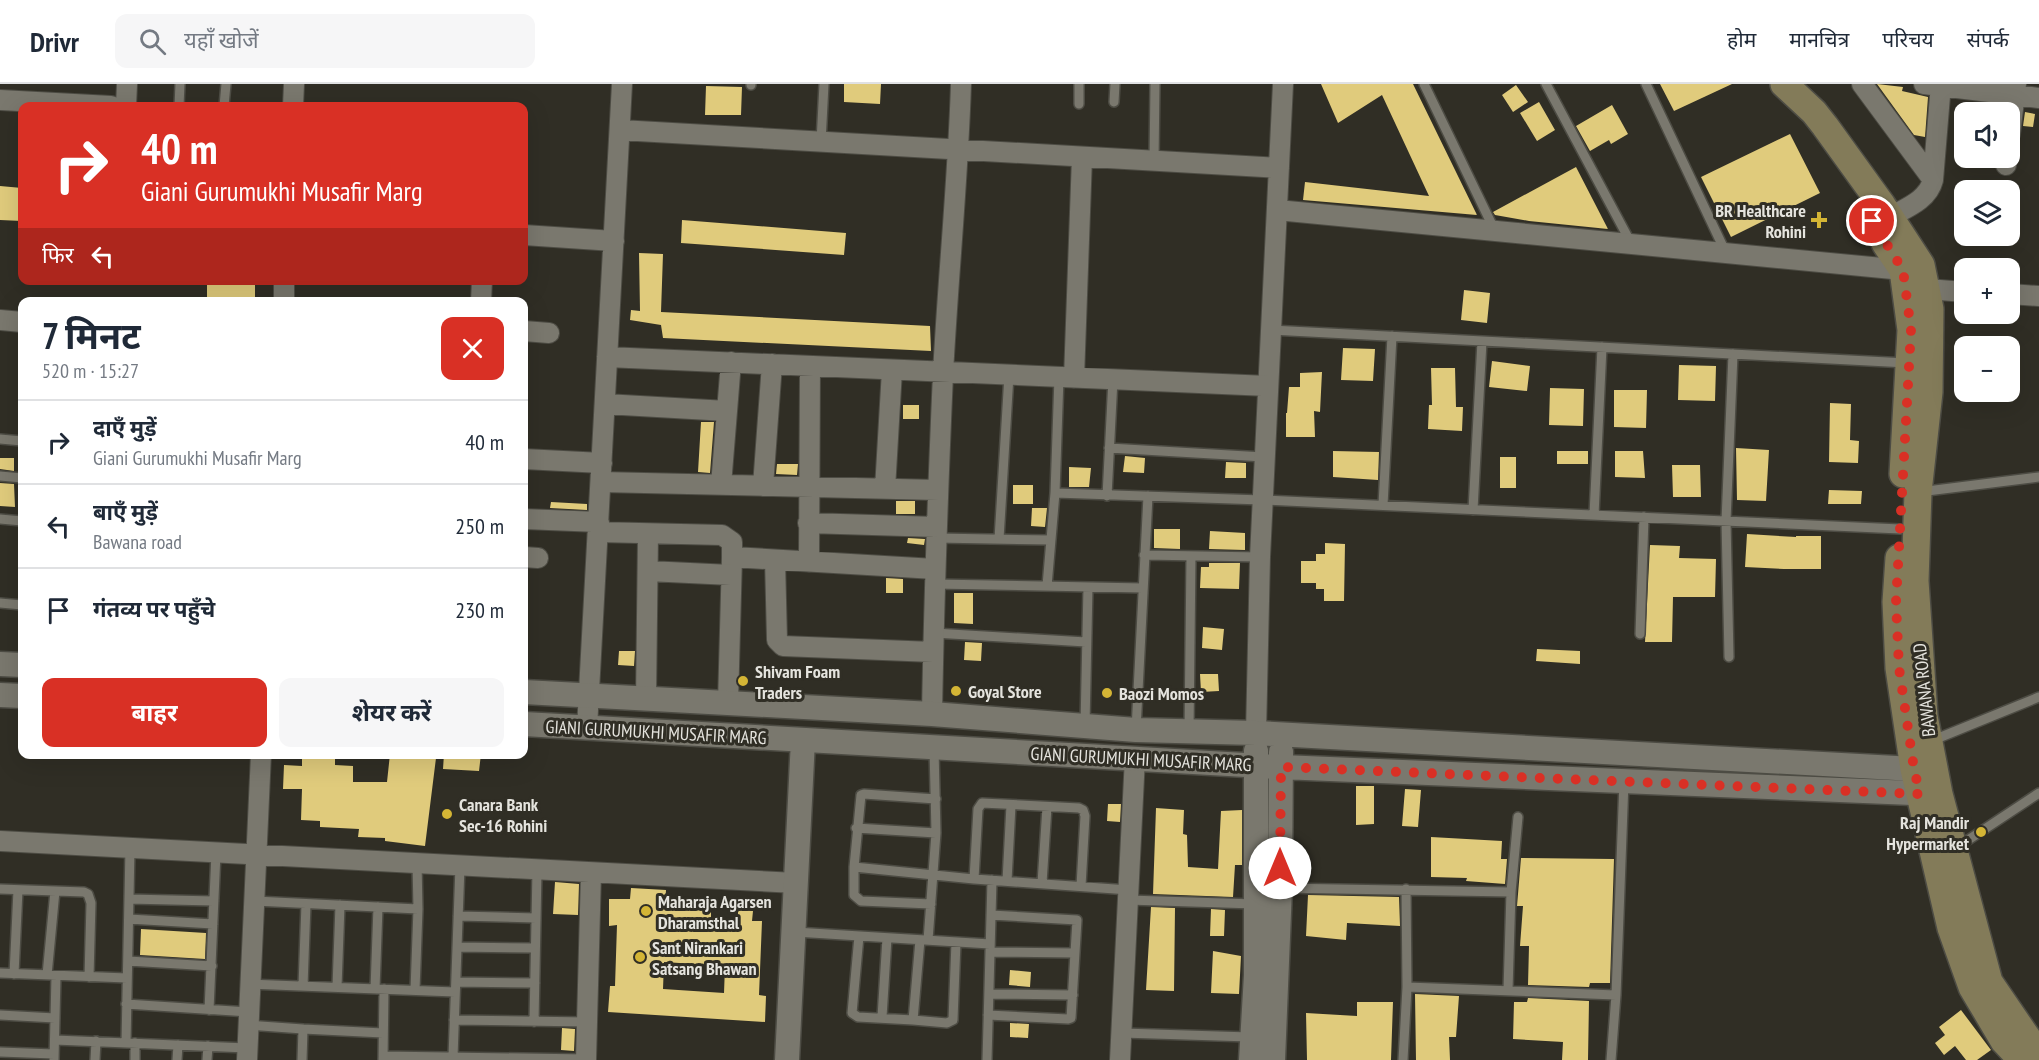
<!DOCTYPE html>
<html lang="hi">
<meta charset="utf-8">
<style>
:root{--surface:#fff;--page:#f6f6f7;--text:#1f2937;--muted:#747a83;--line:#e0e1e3;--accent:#d93025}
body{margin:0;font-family:"PT Sans Narrow","Noto Sans Devanagari",sans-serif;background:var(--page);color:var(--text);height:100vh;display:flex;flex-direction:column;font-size:22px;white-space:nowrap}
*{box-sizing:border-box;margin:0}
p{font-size:20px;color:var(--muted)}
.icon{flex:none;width:33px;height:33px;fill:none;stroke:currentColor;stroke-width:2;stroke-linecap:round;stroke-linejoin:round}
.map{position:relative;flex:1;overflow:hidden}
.sheet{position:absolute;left:18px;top:213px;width:510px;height:462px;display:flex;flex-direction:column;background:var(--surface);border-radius:12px;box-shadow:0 6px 24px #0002}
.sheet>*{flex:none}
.top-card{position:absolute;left:18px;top:18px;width:510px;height:183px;border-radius:12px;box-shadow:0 6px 24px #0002;background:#d93025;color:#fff;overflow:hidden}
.tools{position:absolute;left:1954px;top:18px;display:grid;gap:12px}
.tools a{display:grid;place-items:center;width:66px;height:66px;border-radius:12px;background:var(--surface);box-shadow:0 6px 24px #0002;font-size:30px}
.pin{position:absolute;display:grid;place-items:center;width:51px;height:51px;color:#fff;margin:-26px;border:3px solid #fff;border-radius:50%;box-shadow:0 2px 6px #0007}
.me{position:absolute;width:66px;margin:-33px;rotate:0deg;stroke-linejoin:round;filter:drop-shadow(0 0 4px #0008)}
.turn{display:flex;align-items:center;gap:21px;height:126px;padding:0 24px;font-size:27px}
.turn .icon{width:78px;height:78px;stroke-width:2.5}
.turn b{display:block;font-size:42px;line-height:51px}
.then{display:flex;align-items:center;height:57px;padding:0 24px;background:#0003;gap:12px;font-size:22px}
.round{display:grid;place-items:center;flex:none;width:63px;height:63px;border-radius:12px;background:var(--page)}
.overview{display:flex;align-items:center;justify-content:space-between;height:102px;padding:0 24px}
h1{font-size:36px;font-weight:700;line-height:45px}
.primary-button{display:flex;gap:12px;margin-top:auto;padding:12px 24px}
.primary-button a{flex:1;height:69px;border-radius:12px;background:var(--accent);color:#fff;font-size:24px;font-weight:700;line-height:69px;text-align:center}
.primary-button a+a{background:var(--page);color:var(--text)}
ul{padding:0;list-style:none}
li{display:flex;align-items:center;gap:18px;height:84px;padding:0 24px;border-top:2px solid var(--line)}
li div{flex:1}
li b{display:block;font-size:22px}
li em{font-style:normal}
header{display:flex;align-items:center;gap:36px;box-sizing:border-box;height:84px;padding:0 30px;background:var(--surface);border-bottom:2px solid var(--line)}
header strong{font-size:28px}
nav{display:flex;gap:33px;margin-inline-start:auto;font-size:21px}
.search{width:420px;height:54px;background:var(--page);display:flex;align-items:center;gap:15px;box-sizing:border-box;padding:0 21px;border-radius:12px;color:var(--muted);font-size:22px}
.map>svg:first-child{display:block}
</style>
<header>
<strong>Drivr</strong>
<div class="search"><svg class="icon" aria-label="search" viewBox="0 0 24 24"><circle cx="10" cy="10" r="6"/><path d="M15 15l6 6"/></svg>यहाँ खोजें</div>
<nav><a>होम</a><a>मानचित्र</a><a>परिचय</a><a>संपर्क</a></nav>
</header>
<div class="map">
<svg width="2039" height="976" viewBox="0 0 2039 976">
<rect width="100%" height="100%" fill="#302e25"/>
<path fill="#e0cb7c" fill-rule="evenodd" d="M844,0h37l-1,20 -36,-2z
M1321,0h92l64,131 -174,-15 2,-18 124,14 -47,-101 -44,28z
M1660,0h72l-58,27z
M1877,0l26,3 -1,4 26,6 -3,40 -11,-2z
M1516,1l12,17 -15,10 -11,-17z
M706,2l36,1 -1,28h-36z
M1539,18l16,28 -18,11 -17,-28z
M1612,21l16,29 -17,10 -2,-4 -19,11 -14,-25z
M2025,28l10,2 -2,13 -10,-1z
M1790,50l30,59 -89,44 -30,-60z
M1576,83l32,62 -79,-8 -34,-6 -2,-3z
M0,102l22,2v33l-22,-1z
M682,136l164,13 -2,22 -163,-12z
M639,169l24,1 -2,58 269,14 1,25 -268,-13 -2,-13 -31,-5 1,-10 9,1z
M207,196h48v22h-48z
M1464,206l26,3 -3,30 -26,-3z
M1343,264l32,1 -2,32 -32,-1z
M1492,277l38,5 -3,25 -38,-4z
M1679,281l37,1 -1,35 -37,-1z
M1431,284h24l1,39h7l-1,24 -34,-2 1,-24h3z
M1322,288l-2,40 -6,-1 1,26h-29v-24h1l2,-26h11v-14z
M1550,304l34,1 -1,37 -34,-1z
M1614,306h33l-1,38 -32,-1z
M1830,319l21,1 -1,36 9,1 -1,22 -29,-1z
M903,321h16v14h-16z
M701,338h13l-4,51 -12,-1z
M1736,364l33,2 -3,51 -29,-1z
M1333,367l46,1 -1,28 -45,-3z
M1557,367h31v13h-31z
M1615,367h28l2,27 -30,-1z
M1125,372l20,2 -1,15 -21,-1z
M1500,373h16v31h-16z
M0,374h14v13l-14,-2z
M1226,378l20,1v15h-21z
M777,380h21l-1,11 -21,-1z
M1672,381h28l1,32h-28z
M1069,383l22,1 -2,19h-20z
M0,399l14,1 1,23 -15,-1z
M1013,401h20v19h-20z
M1829,406l33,1 -1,13h-33z
M896,417h19v13h-19z
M551,418l36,2v6l-37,-2z
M1032,424h15l-2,19 -14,-1z
M1154,445h26v20l-26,-1z
M1210,447l35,2v17l-36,-1z
M1747,450l49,3v-1h25v33h-37l-39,-2z
M908,454l17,1 -1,6 -17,-2z
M1325,459l20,1 -1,57h-20v-12h-8v-6h-15v-22h15v-7h9z
M1650,461l30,1 -1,12 37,1 -1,38h-42l-1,45h-27z
M1209,479h31l-1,26 -39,-1 1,-21h8z
M886,494l17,1v14h-17z
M954,509h19v31l-19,-1z
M1203,543l21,2 -2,21 -20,-2z
M965,558l17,1 -1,18 -17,-1z
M1537,565l43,2v13l-44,-3z
M619,567h16l-1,15 -16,-1z
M1200,590h18l1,17 -18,1z
M311,670h24v11l18,1v16h34l3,-28 46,4 -11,88 -40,-5v-3l-27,-1 1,-8 -39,-2v-6l-19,-1 1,-31h-19l1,-24 18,1v-7h9z
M444,670h37l-2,17 -36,-2z
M1356,702h18v38l-18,1z
M1405,705l16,1 -3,37 -16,-1z
M1108,720h13l-1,18 -13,-1z
M1156,724l28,2 -1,24 4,1 1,32 30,2 3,-58 21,-1v55h-7l-2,32 -80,-3z
M1431,753l71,4 -1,18h6l-2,25 -39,-3 1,-3 -36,-1z
M1521,774l93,1 -4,124h-20l-1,4 -61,-2 1,-39h-9l3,-40h-6z
M555,798l24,2 -1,31 -25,-1z
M631,804l35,2 -1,17 46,2v9h27v-8l15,1 -1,10h10l-3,74 7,1 -1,26 -157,-10 2,-26h5l2,-61 -8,1v-27h21zM664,878l61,4 -1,27 -61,-4z
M1308,811l91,2 1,29 -53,-3 -1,17 -40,-4z
M1151,823l24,1 -1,83 -28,-1z
M1211,825l14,1 -1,26h-14z
M141,845l65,4 -1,26 -65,-4z
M1213,867l28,5 -2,38 -28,-1z
M1010,886l21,2 -1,15 -21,-2z
M1415,910l44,2 -3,41h-7l1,23h-34z
M1528,914l61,3 -1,59h-26l1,-18 -50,-3 1,-37h13z
M1357,918h36l-2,58h-84l-1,-47 51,3z
M1961,926l30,40 -14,10h-11l-11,-14 -11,9 -9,-12 10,-8 -6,-8z
M1010,939l19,1 -1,14 -18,-1z
M562,944l13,1 -1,22 -13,-1z"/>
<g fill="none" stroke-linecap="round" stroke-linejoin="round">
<defs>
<path id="service" d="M1424,0l71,147
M1546,0l85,159
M1646,0l80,169
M751,1v-1
M1114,18l1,-18
M1079,20v-20
M179,22l1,-22
M224,22l2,-22
M821,58l3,-58
M1154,77l1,-77
M1271,246l636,33
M0,355l22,2
M1109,364l155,9
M0,392l22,2
M1919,408l120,-15
M1055,409l207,7 638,29
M1107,412l6,-117
M1383,421l9,-169
M1473,426l9,-169
M1594,431l8,-168
M0,435l22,2
M937,454l114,2
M999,455l10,-164
M1144,471l116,2
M935,500l208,4
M1047,502l8,-93 4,-116
M0,519l22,2
M934,549l152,9
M1640,550l4,-117
M1729,573l-3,-136 7,-167
M1085,641l3,-138
M1136,646l12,-234
M1189,646l2,-174
M1931,657l108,-44
M936,715l-72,-5 -3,1 -7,72 120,12 155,11
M856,744l80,5
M1956,764l83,-55
M854,783v28l7,6 70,3
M974,795l4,-70 4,-6 97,5 4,2 2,6 -4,70
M1007,797l4,-76
M1042,799l5,-76
M1280,804l231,4
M0,805l84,3 4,2 3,9 -2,74
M129,815l85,2
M1128,816l127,4
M255,817l163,8
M458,832l78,2
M129,835l84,5
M795,848l195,12
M859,852l-7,77 6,4 55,3 7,-80
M928,856l8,-107 -2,-85
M457,863l78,1
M990,868l85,1
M128,877l84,5
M0,889l127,5
M14,890l4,-84
M47,891l8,-84
M456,898l79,1
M250,900l205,8
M303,902l3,-82
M337,903l3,-82
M1407,903l209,8
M375,905l3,-82
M415,906l3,-81 -1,-46
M1508,906l3,-98 7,-75
M989,910l84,1
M126,920l123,8
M209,926l7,-157
M0,931l55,3
M988,931l80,4 3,-1 6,-98 -86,-5
M882,933l5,-79
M454,936l133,2
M913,936l34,3 6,-3 3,-78
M534,938l3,-152
M248,941l55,4
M1122,949l128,4
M55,956l192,8
M126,959l4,-195
M135,959v17
M0,968l54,2
M383,972l203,3
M453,973l7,-191
M54,976l2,-84
M95,976l1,-19
M177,976l1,-15
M207,976l1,-14
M302,976l1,-31 80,4
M383,976l1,-71
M987,976l5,-180
M1403,976l4,-73 -1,-98
M1611,976l5,-65 8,-214"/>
<path id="minor" d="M1862,0l71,96c-5,20 -27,28 -43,37
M1924,0l115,14
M0,16l111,6
M126,22l1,-22
M293,22l1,-22
M620,46l659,38
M2010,50l6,-50
M2006,81l1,-7
M1933,96l8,-96
M1277,126l626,60
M524,151l90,6
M1914,207l13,-2 38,3
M2010,210l29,2
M284,218v-22
M481,218l1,-22
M0,236l22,2
M524,247l25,2
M607,273l661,29
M1074,294l8,-221
M605,320l122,7
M524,375l78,4
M601,398l337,8
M721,401l10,-123
M763,402l9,-122
M885,405l7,-119
M524,435l75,3
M808,439l129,4
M598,448l124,3 10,7v15
M524,473l14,1
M775,476l2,80 6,6 150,6
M809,478l1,-196
M648,487l83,4
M646,615l2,-165
M728,619l4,-146 203,12
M932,630c2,-114 6,-227 11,-340 5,-97 15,-193 18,-290
M587,644l35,-644
M1256,649l4,-176 23,-473
M0,757l796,42
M247,976l14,-306
M586,976l5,-187
M1120,976l15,-303"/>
<path id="tertiary" d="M0,580l22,1
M524,608l408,22 204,16 120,3 676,37
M0,611l22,1
M524,640l757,43 656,27
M787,976l16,-320
M1251,976l5,-85v-224
M1273,976l7,-172 1,-136"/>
<path id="secondary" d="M1784,0l30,28 11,14 57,79 39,60 9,44 -1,83 -11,100 -3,89 9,135 15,78 50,188 50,73
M1885,159l18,27 8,60 -8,144
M1899,474l-3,44 3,66 15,101 37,159 21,59 32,54 18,19"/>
</defs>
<use href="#service" stroke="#4d4c44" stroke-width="12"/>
<use href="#minor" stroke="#4d4c44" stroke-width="22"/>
<use href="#tertiary" stroke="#4d4c44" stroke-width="27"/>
<use href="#secondary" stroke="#4d4c44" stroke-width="30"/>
<use href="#service" stroke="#7a786e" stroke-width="9"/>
<use href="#minor" stroke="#7a786e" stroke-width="20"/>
<use href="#tertiary" stroke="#7a786e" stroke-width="24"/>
<use href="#secondary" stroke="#837b59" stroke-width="27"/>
</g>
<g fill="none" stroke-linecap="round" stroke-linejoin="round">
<path stroke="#d93025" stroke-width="10" stroke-dasharray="0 18" d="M1280,784l1,-101 639,27 -6,-25 -15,-101 -3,-66 15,-272 -8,-60 -31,-49"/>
</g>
<g fill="#d4b535" stroke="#302e25" stroke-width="2">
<path d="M1816 127h6v6h6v6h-6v6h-6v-6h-6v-6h6z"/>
<circle cx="743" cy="597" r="6"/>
<circle cx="956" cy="607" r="6"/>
<circle cx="1107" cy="609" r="6"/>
<circle cx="447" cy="730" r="6"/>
<circle cx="1981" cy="748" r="6"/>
<circle cx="646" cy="827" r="6"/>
<circle cx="640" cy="873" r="6"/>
</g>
<g text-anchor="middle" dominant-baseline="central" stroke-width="6" stroke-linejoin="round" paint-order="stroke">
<g font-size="18" font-weight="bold" fill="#e5e4de" stroke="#302e25" text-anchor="start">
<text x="1806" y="126" text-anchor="end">BR Healthcare<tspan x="1806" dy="21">Rohini</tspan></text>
<text x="755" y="587">Shivam Foam<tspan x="755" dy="21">Traders</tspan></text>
<text x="968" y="607">Goyal Store</text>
<text x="1119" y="609">Baozi Momos</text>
<text x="459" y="720">Canara Bank<tspan x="459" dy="21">Sec-16 Rohini</tspan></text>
<text x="1969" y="738" text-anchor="end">Raj Mandir<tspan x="1969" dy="21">Hypermarket</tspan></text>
<text x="658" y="817">Maharaja Agarsen<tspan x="658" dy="21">Dharamsthal</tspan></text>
<text x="652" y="863">Sant Nirankari<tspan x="652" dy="21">Satsang Bhawan</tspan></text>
</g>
<g font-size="18" fill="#e5e4de" stroke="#302e25">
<text transform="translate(1924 606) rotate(-96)">BAWANA ROAD</text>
<text transform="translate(656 648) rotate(3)">GIANI GURUMUKHI MUSAFIR MARG</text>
<text transform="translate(1141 675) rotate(3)">GIANI GURUMUKHI MUSAFIR MARG</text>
</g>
</g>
</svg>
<div class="tools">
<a><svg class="icon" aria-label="sound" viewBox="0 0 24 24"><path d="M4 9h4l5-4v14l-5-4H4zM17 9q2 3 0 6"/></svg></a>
<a><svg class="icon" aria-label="layers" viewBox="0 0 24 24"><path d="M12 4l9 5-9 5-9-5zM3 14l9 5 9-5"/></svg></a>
<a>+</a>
<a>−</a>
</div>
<div class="pin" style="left:1872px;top:137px;background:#d93025"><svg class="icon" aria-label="arrive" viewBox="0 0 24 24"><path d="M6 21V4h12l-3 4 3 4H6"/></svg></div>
<svg class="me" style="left:1280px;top:784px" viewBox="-20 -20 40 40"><circle r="19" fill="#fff"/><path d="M0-13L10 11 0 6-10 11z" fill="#d93025"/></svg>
<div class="top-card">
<div class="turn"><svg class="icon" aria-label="right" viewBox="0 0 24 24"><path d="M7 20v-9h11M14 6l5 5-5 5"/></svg><div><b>40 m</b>Giani Gurumukhi Musafir Marg</div></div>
<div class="then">फिर<svg class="icon" aria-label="left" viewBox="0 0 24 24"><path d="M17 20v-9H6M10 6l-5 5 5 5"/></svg></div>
</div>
<section class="sheet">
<div class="overview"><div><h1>7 मिनट</h1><p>520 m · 15:27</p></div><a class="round" style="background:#d93025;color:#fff"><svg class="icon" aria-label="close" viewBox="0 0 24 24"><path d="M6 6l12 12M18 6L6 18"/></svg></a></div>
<ul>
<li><svg class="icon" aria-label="right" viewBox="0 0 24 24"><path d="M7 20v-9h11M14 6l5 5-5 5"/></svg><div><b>दाएँ मुड़ें</b><p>Giani Gurumukhi Musafir Marg</p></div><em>40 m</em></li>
<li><svg class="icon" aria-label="left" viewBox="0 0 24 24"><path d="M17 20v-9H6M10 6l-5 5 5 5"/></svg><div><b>बाएँ मुड़ें</b><p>Bawana road</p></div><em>250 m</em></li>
<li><svg class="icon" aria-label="arrive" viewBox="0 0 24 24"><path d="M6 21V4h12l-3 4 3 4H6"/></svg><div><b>गंतव्य पर पहुँचे</b></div><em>230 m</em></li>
</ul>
<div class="primary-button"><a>बाहर</a><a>शेयर करें</a></div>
</section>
</div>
